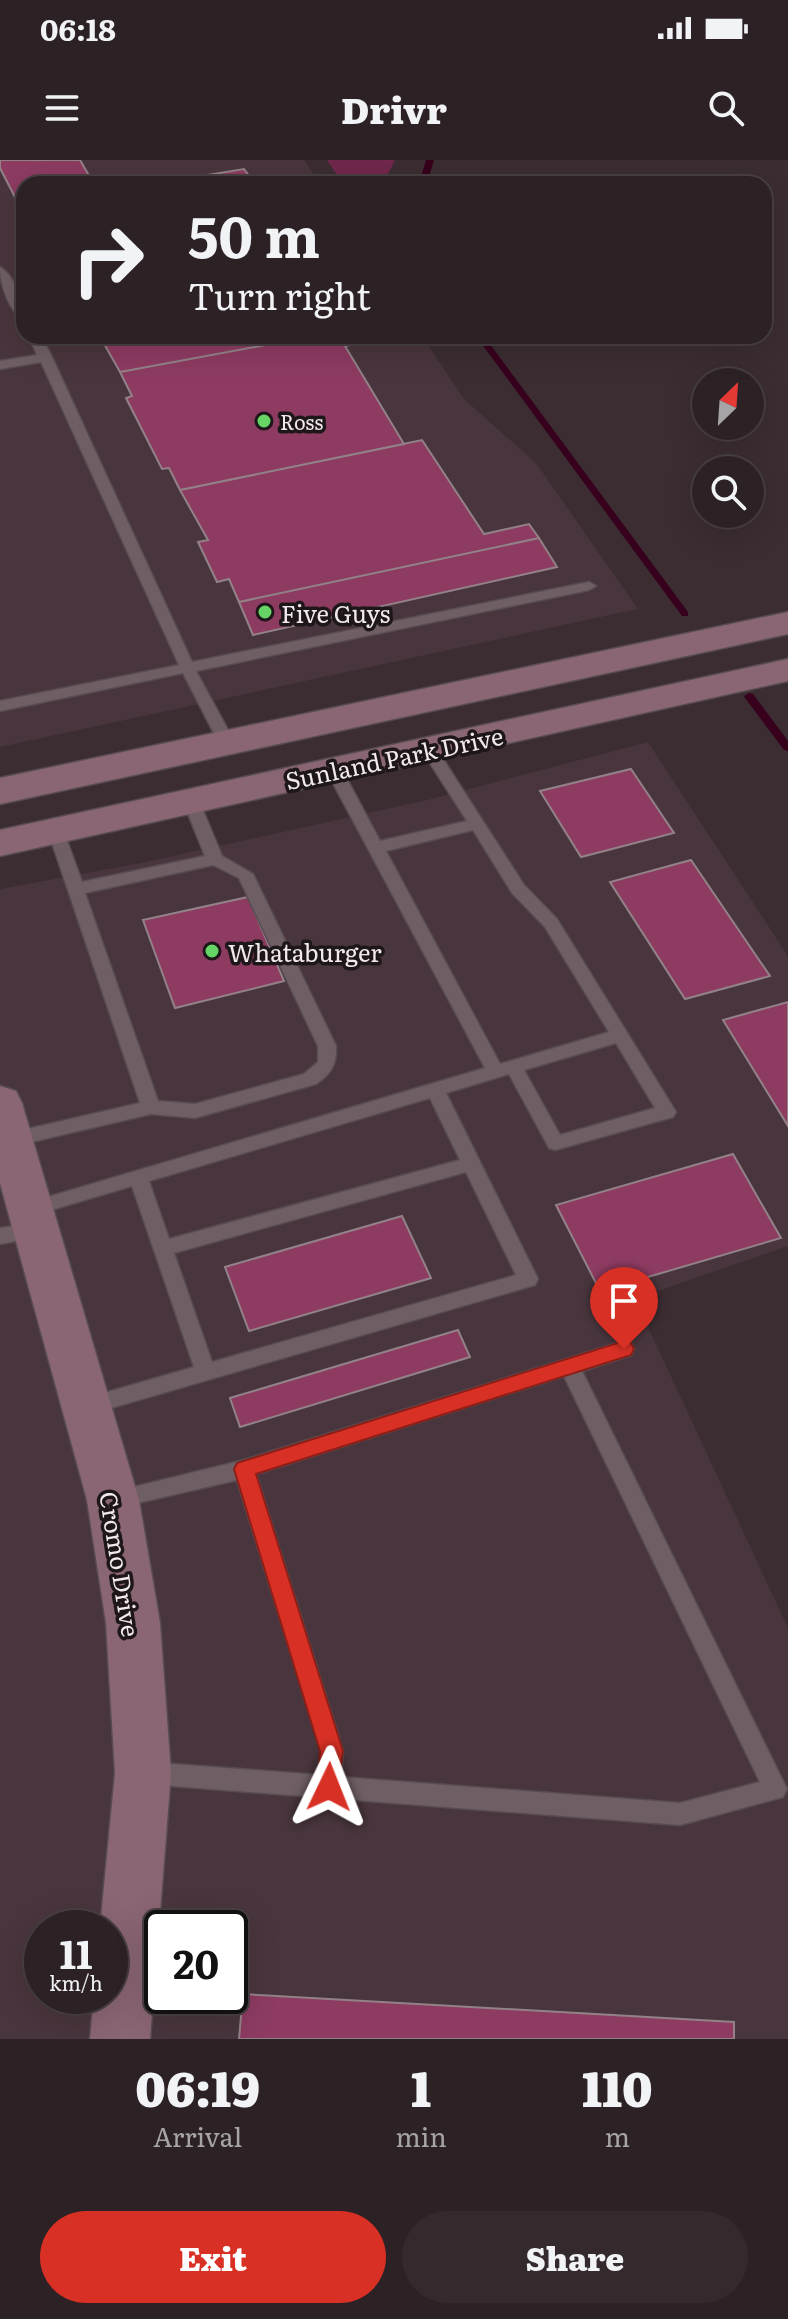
<!DOCTYPE html>
<style>
:root{--surface:#2c2226;--page:#342a2e;--text:#f1f3f6;--muted:#a6a4a7;--line:#483f43;--accent:#d93025}
body{margin:0;font-family:Literata,serif;background:var(--page);color:var(--text);height:100vh;display:flex;flex-direction:column;font-size:30px;white-space:nowrap}
*{box-sizing:border-box;margin:0}
p{font-size:26px;color:var(--muted)}
.icon{flex:none;width:44px;height:44px;fill:none;stroke:currentColor;stroke-width:2;stroke-linecap:round;stroke-linejoin:round}
.map{position:relative;height:1879px;overflow:hidden}
.panel{display:flex;flex-direction:column;background:var(--surface);flex:1}
.panel>*{flex:none}
.top-card{position:absolute;left:16px;top:16px;width:756px;height:168px;border-radius:24px;box-shadow:0 8px 32px #0002,0 0 0 2px var(--line);background:#2c2226;color:var(--text);overflow:hidden}
.needle{width:52px;rotate:25deg}
.controls{position:absolute;left:692px;top:208px;display:grid;gap:16px}
.controls a{display:grid;place-items:center;width:72px;height:72px;border-radius:50%;background:var(--surface);box-shadow:0 8px 32px #0002,0 0 0 2px var(--line);font-size:40px}
.speed{position:absolute;left:24px;top:1750px;display:flex;gap:16px;font-size:40px;font-weight:700;text-align:center}
.speed>*{display:grid;place-content:center;width:104px;height:104px;border-radius:50%;background:var(--surface);box-shadow:0 8px 32px #0002,0 0 0 2px var(--line);line-height:1}
.speed small{font-size:20px;font-weight:400}
.speed .limit{border:4px solid #111;border-radius:12px;background:#fff;color:#111}
.pin{position:absolute;display:grid;place-items:center;width:68px;height:68px;color:#fff;margin:-82px -34px;border-radius:50% 50% 50% 0;rotate:-45deg;box-shadow:0 0 8px #0007}
.pin .icon{rotate:45deg}
.me{position:absolute;width:88px;margin:-44px;rotate:2deg;stroke-linejoin:round;filter:drop-shadow(0 0 6px #0008)}
.turn{display:flex;align-items:center;gap:28px;height:168px;padding:0 40px;font-size:36px}
.turn .icon{width:104px;height:104px;stroke-width:2.5}
.turn b{display:block;font-size:56px;line-height:68px}
.eta{display:flex;justify-content:space-evenly;align-items:center;height:136px;text-align:center}
.eta b{font-size:48px;font-weight:800;line-height:56px}
.button{display:flex;gap:16px;margin-top:auto;padding:16px 40px}
.button a{flex:1;height:92px;border-radius:48px;background:var(--accent);color:#fff;font-size:32px;font-weight:800;line-height:92px;text-align:center}
.button a+a{background:var(--page);color:var(--text)}
.status{display:flex;justify-content:space-between;align-items:center;height:56px;padding:0 40px;background:var(--surface);direction:ltr}
.status svg{height:22px;fill:currentColor}
header{display:flex;justify-content:space-between;align-items:center;height:104px;padding:0 40px;background:var(--surface);font-size:36px;font-weight:800}
.map>svg:first-child{display:block}
</style>
<div class="status"><b>06:18</b><svg viewBox="0 0 49 12"><path d="M0 12V9h3v3zM5 12V6h3v6zM10 12V3h3v9zM15 12V0h3v12zM26 1h20v11H26zM47 4h2v5h-2z"/></svg></div>
<header><svg class="icon" aria-label="menu" viewBox="0 0 24 24"><path d="M4 6h16M4 12h16M4 18h16"/></svg>Drivr<svg class="icon" aria-label="search" viewBox="0 0 24 24"><circle cx="10" cy="10" r="6"/><path d="M15 15l6 6"/></svg></header>
<div class="map">
<svg width="788" height="1879" viewBox="0 0 788 1879">
<rect width="100%" height="100%" fill="#3b2d32"/>
<path fill="#49353d" fill-rule="evenodd" d="M0,0h304l16,24h-296v152h398l42,63 72,64 102,146 -638,138z
M648,582l140,214v290l-153,53 153,329v411h-788v-1150l146,-27 281,-62zM42,1768h68v68h-68zM162,1768h68v68h-68z"/>
<path fill="#71284b" d="M327,0h68l-12,24h-40z"/>
<g fill="none" stroke-linecap="round" stroke-linejoin="round">
<path fill="#37001d" fill-rule="evenodd" d="M426,0h8l-7,24h-8z
M476,176h8l204,276v4h-6z
M749,533l4,1 35,47v10l-4,-1 -39,-52 -1,-2z"/>
</g>
<path fill="#8d3b61" stroke="#928288" stroke-width="2" d="M0,0h80l14,24h-70v20l-5,1 -19,-37z
M244,9l11,15h-103z
M89,176h225l-194,36 -17,-30 -12,-2z
M314,176h60l2,4 -31,6 59,98 -224,46 -11,-22 -7,1 -36,-71 6,-2 -12,-24z
M422,280l62,94 45,-10 10,14 -300,64 -10,-23 -12,3 -19,-40 10,-2 -28,-50z
M539,378l18,29 -304,68 -14,-33z
M631,609l43,64 -93,24 -41,-66z
M691,700l79,116 -85,23 -75,-117z
M248,737l36,84 -109,27 -32,-88z
M788,842v124l-65,-106z
M733,994l48,84 -181,53 -44,-86z
M402,1056l29,62 -182,53 -24,-64z
M458,1170l12,27 -230,70 -10,-29z
M243,1834l491,28v17h-495z"/>
<g fill="none" stroke-linecap="round" stroke-linejoin="round">
<defs>
<path id="lane" d="M0,107c15,9 24,36 24,53 -15,-8 -24,-36 -24,-53z
M29,176h12l11,21 140,305 397,-80 7,4 -7,4 -393,81 39,72 -8,5 -8,-5 -36,-70 -183,38v-10l179,-36 -138,-303 -41,7v-8l37,-6z
M429,584l5,1 90,140 33,34 119,193 -3,5 -118,33 -6,-2 -40,-74 -63,19 92,186 -3,6 -448,130 -7,-3 -3,-6 3,-6 114,-33 -62,-181 -101,30 -7,-2 -2,-5 2,-5 461,-136 -159,-298 8,-5 6,1 40,75 87,-20 -46,-72zM473,670l39,63 33,34 64,105 -109,32 -114,-213zM616,883l39,65 -95,27 -36,-65zM430,938l30,62 -291,79 -20,-58zM466,1012l50,103 -304,87 -38,-109z
M191,636l8,5 23,55 31,18 83,172c1,18 -5,28 -20,38l-121,34 -44,-4 -141,33 -6,-2 -3,-5 3,-5 6,-2 130,-30 -92,-272 8,-5 6,1 20,55 123,-26 -22,-55zM213,705l26,13 79,168v16l-14,12 -109,30 -37,-3 -73,-208z
M36,1063l7,3 2,5 -2,5 -43,8v-16z
M624,1181l7,2 3,6 -3,6 -49,16 201,410 4,8 -4,8 -103,28 -534,-41 -8,-3 -3,-8 3,-8 8,-3 173,13 2,-24 -84,-271 -121,28 -7,-3 -3,-6 3,-6 135,-33zM564,1216l196,406 -80,21 -339,-26 2,-26 -87,-277z"/>
<path id="secondary" d="M788,452v22l-788,170v-26z
M788,499v22l-788,175v-26z
M0,926l16,5 6,12 117,397 21,123 11,150 -21,266h-60l4,-43h16v-68h-10l15,-155 -9,-150 -19,-123 -87,-317z"/>
</defs>
<use href="#lane" stroke="#574c51" stroke-width="3"/>
<use href="#secondary" stroke="#574c51" stroke-width="3"/>
<use href="#lane" fill="#6f5f65" fill-rule="evenodd"/>
<use href="#secondary" fill="#8a6574" fill-rule="evenodd"/>
</g>
<path fill="#d93025" stroke="#8d1f18" stroke-width="2" d="M624,1181l7,2 3,6 -3,6 -375,119 87,277 -6,44 -8,3 -8,-3 -3,-8 2,-36 -86,-282 3,-6z"/>
<g fill="#67d466" stroke="#1e171a" stroke-width="3">
<circle cx="264" cy="261" r="8"/>
<circle cx="265" cy="452" r="8"/>
<circle cx="212" cy="791" r="8"/>
</g>
<g text-anchor="middle" dominant-baseline="central" stroke-width="7" stroke-linejoin="round" paint-order="stroke">
<g font-size="20" fill="#f2e9ec" stroke="#1e171a" text-anchor="start">
<text x="280" y="261">Ross</text>
</g>
<g font-size="24" fill="#f2e9ec" stroke="#1e171a" text-anchor="start">
<text x="281" y="452">Five Guys</text>
<text x="228" y="791">Whataburger</text>
</g>
<g font-size="24" fill="#f2e9ec" stroke="#1e171a">
<text transform="translate(394 597) rotate(-12)">Sunland Park Drive</text>
<text transform="translate(121 1404) rotate(81)">Cromo Drive</text>
</g>
</g>
</svg>
<div class="controls">
<a><svg class="needle" viewBox="-14 -14 28 28"><path d="M0-13l5 13h-10z" fill="#e53935"/><path d="M0 13l5-13h-10z" fill="#a6a4a7"/></svg></a>
<a><svg class="icon" aria-label="search" viewBox="0 0 24 24"><circle cx="10" cy="10" r="6"/><path d="M15 15l6 6"/></svg></a>
</div>
<div class="speed"><div>11<small>km/h</small></div><div class="limit">20</div></div>
<div class="pin" style="left:624px;top:1189px;background:#d93025"><svg class="icon" aria-label="arrive" viewBox="0 0 24 24"><path d="M6 21V4h12l-3 4 3 4H6"/></svg></div>
<svg class="me" style="left:329px;top:1627px" viewBox="-20 -20 40 40"><path d="M0-17L14 15 0 8-14 15z" fill="#d93025" stroke="#fff" stroke-width="4"/></svg>
<div class="top-card">
<div class="turn"><svg class="icon" aria-label="right" viewBox="0 0 24 24"><path d="M7 20v-9h11M14 6l5 5-5 5"/></svg><div><b>50 m</b>Turn right</div></div>
</div>
</div>
<section class="panel">
<div class="eta">
<div><b>06:19</b><p>Arrival</p></div>
<div><b>1</b><p>min</p></div>
<div><b>110</b><p>m</p></div>
</div>
<div class="button"><a>Exit</a><a>Share</a></div>
</section>
